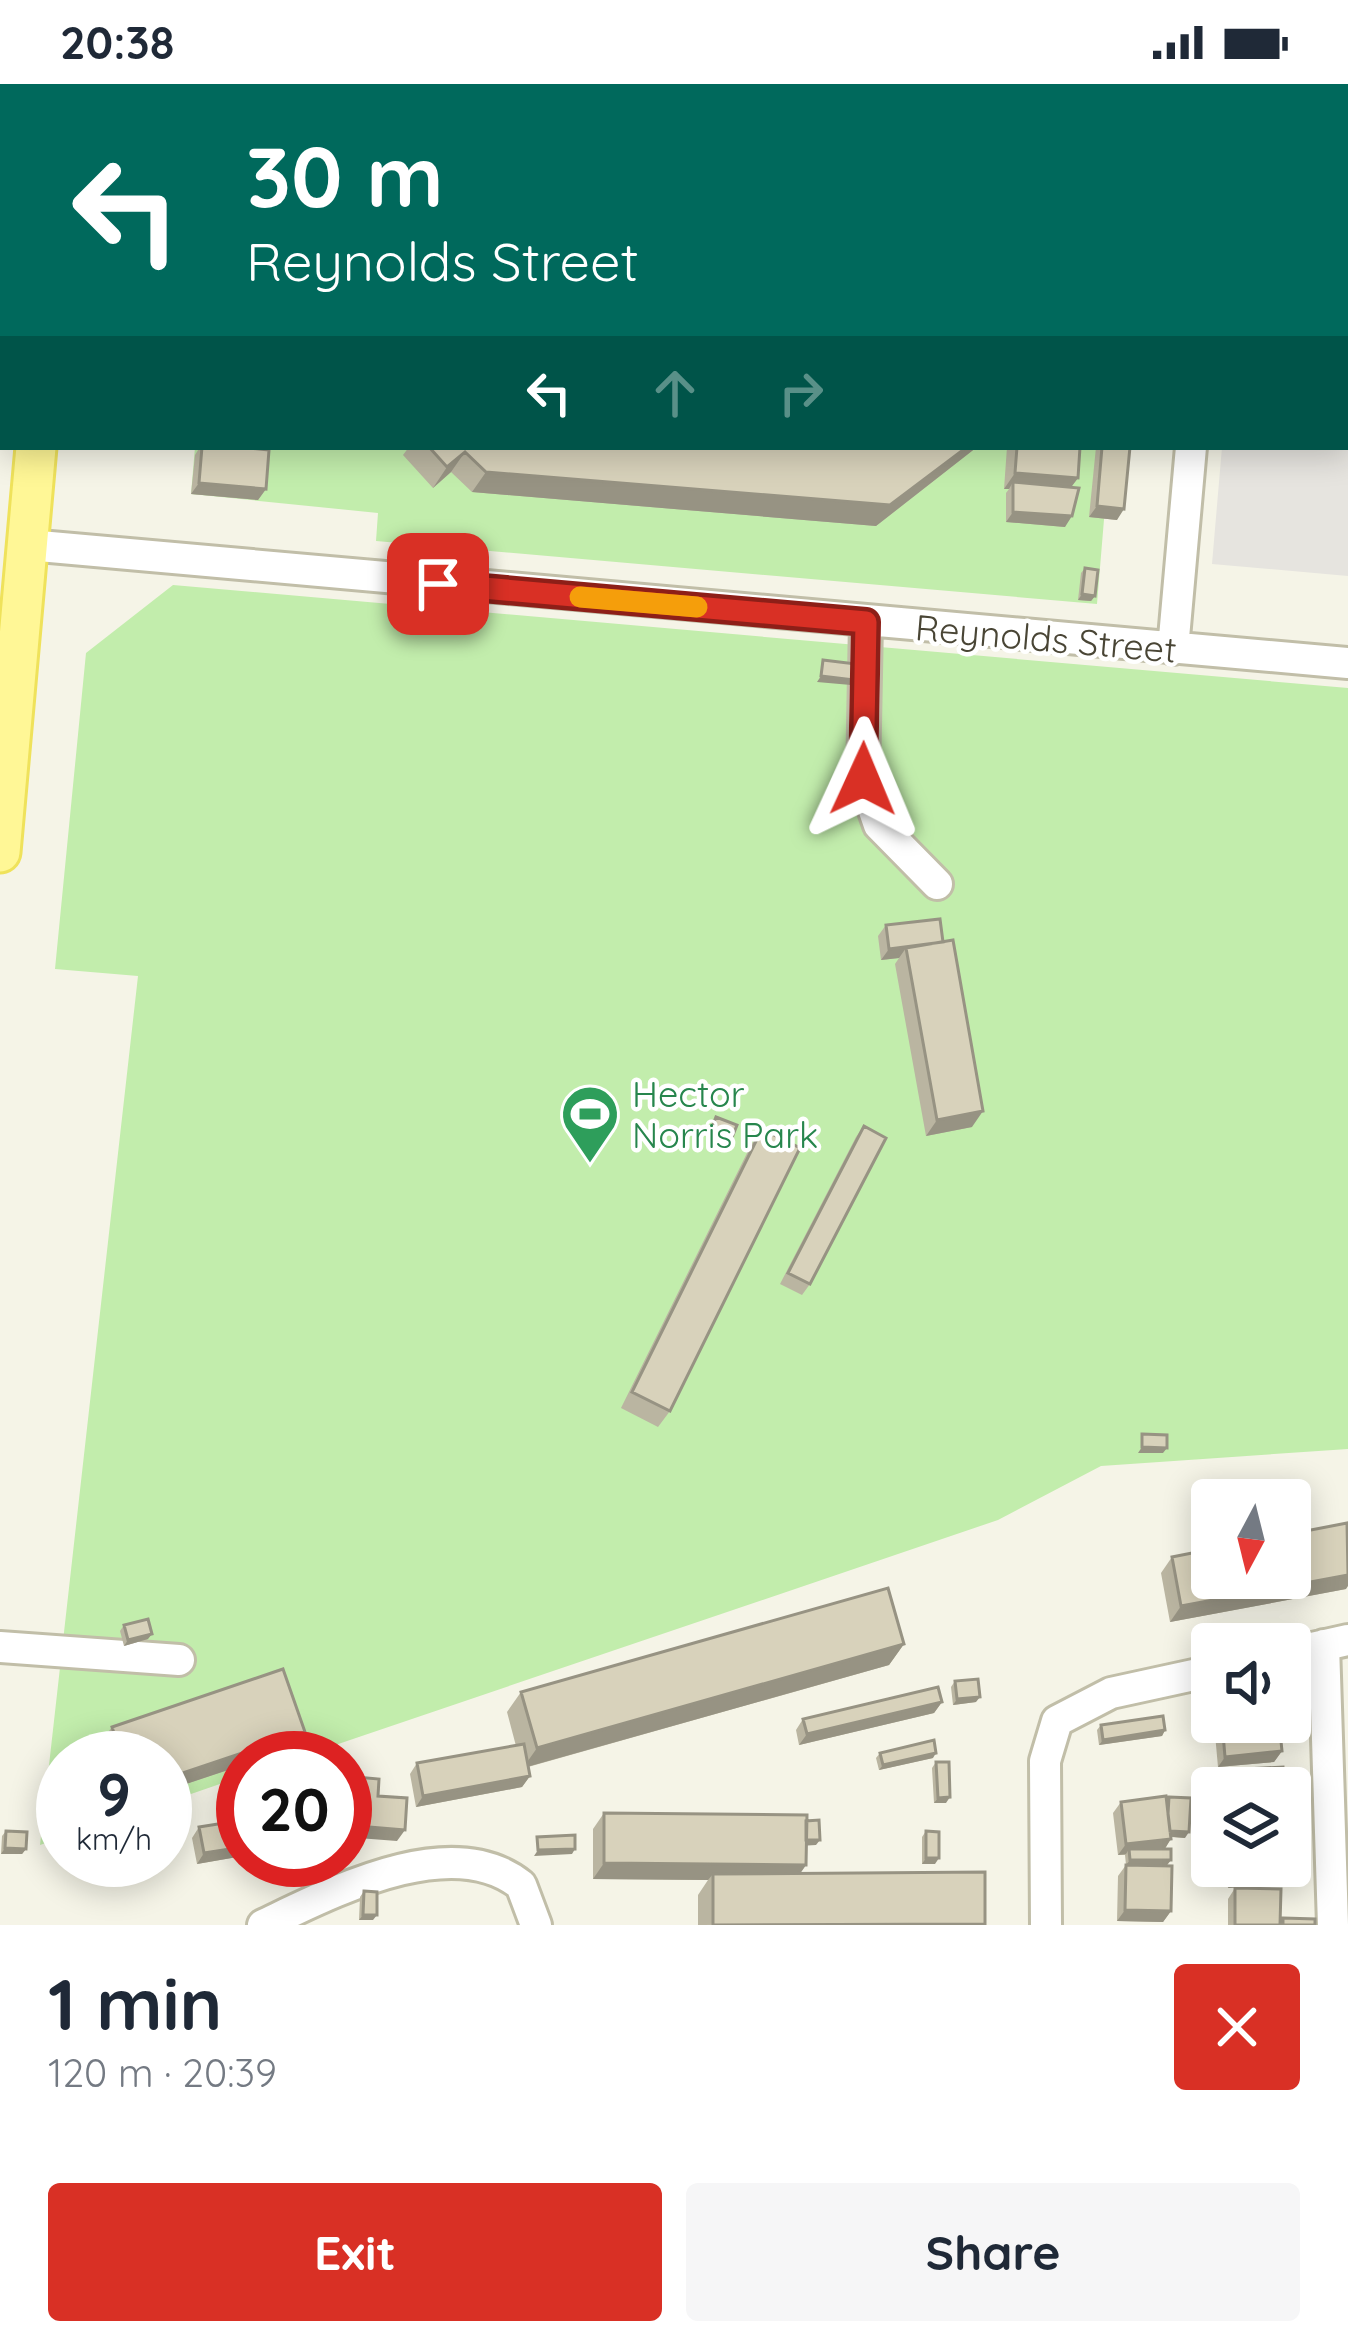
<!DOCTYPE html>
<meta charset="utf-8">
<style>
:root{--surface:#fff;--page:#f6f6f7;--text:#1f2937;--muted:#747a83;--accent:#d93025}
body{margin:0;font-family:Quicksand,sans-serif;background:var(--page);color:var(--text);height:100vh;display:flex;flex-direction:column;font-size:45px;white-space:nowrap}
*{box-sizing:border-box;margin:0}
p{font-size:39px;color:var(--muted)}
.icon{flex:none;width:66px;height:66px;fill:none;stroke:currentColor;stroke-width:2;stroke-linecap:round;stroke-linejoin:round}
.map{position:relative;height:1841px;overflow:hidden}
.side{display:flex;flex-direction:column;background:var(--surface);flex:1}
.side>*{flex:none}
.banner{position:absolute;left:0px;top:0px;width:1350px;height:366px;box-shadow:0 6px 30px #0003;background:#00695c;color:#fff;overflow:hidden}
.needle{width:78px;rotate:187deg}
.controls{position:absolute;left:1191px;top:1395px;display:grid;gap:24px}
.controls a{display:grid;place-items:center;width:120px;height:120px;border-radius:12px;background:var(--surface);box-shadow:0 6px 30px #0003;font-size:60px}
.speed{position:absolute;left:36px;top:1647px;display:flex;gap:24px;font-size:60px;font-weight:700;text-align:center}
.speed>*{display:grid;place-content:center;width:156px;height:156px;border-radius:50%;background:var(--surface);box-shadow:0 6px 30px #0003;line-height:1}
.speed small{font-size:30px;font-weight:400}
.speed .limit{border:18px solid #d22;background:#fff;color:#111}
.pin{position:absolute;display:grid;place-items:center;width:102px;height:102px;color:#fff;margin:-51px;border-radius:24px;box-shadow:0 6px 18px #0006}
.me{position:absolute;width:132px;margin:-66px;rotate:1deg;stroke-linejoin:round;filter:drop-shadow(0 0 9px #0008)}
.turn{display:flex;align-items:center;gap:42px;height:252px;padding:0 48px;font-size:54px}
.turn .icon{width:156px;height:156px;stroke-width:2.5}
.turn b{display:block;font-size:84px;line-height:102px}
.lanes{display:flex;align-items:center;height:114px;padding:0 48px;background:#0003;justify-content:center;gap:60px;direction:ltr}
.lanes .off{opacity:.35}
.round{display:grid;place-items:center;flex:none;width:126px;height:126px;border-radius:12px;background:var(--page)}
.headline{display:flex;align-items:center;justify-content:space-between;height:204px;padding:0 48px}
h1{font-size:72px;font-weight:800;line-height:90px}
.button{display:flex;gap:24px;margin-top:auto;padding:24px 48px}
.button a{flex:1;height:138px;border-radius:12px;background:var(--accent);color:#fff;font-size:48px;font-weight:800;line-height:138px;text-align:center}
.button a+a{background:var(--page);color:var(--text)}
.status{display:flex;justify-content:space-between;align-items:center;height:84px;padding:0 60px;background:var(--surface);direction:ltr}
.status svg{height:33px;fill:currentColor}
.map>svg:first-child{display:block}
</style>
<div class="status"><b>20:38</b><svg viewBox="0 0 49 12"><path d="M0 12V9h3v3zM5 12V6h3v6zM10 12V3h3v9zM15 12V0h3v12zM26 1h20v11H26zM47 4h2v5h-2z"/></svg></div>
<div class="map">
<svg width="1348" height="1841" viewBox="0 0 1348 1841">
<rect width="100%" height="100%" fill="#f5f4e7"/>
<path fill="#c2edac" d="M212,0h986l-987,3z
M195,363h915l-13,157 -721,-63 2,-28 -187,-19z
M173,501l1175,103v761l-247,17 -103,54 -701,238h-54v18l-78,27v-45h-102v79l-23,8 98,-869 -83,-7 31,-316z"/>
<path fill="#e6e4df" d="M1255,0h93v492l-136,-12 10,-117h125v-360z"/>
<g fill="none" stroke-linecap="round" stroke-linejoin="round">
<defs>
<path id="minor" d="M1224,3l1,-3
M28,461l1320,118
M866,538l-3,157 16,46 58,59
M1173,565l18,-202
M1324,1561l9,280
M0,1563l179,13
M1290,1569l58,-13
M263,1841c68,-32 188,-96 258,-40l15,40
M1046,1841l-1,-164 12,-40 54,-28 101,-22"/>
<path id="major" d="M67,3v-3
M0,768l36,-405"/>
</defs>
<use href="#minor" stroke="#c1bea8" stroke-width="36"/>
<use href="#major" stroke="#efe25b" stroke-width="45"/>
<use href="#minor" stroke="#fff" stroke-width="30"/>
<use href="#major" stroke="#fff796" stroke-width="39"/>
</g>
<path fill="#bab5a1" d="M200,363h38l28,42 -8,11 -67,-6 4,-39z
M409,363h568l-101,79 -404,-34 -21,-20 -18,16 -30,-33z
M1007,363h73l-2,31 -7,9 -6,40 -59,-5v-29l3,-4h-5z
M1096,363h34l-13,73 -28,-3z
M1085,484l10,28 -4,5 -13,-1 3,-27z
M940,835l32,208 -46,9 -31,-172 4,-6 -18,2 -3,-24 8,-11z
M864,1042l-54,158 -8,11 -22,-11 76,-147z
M762,1045l-92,282 -12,16 -37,-19 130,-263z
M1172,1473l174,32 -176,33 -9,-49z
M124,1541l24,14 -24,7 -4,-15z
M904,1560l-15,21 -361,102 2,9 -8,11 -106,20 -6,-33 7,-11 99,-17 -9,-34 14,-20z
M955,1597l21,21 -23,3 -2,-18z
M942,1618l-8,11 -135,32 -3,-15 7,-11z
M1279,1638l3,29 -8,11 -56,5 -4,-44z
M1101,1641l64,5 -3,6 -63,9 -2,-15z
M112,1643l182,21 -31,10h-20v7l-78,26v-33h-60l-5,-15z
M880,1669l53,5 -54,12 -3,-12z
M936,1678l10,41h-12l-2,-35z
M1229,1686l55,18h-62v-7z
M1169,1713l16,41 -14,-1 -6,12 6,11 -4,5h-41l-1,-10h-7l-5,-42 8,-11 46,-2z
M604,1729l202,8 10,24h-10v20l-6,8 185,51 -287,1v-30l10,-15 -115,-1v-50z
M243,1736v36l-46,8 -5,-26 7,-11z
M6,1747l20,18 -4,5h-21l1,-18z
M926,1747l9,33h-13v-27z
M1126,1781l45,46 -8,11 -46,-1 1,-45z
M1226,1782h54l1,7 -7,11 -46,4z
M1235,1804l46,33 2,-3 32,7h-87v-26z
M364,1807l9,29h-14l1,-23z"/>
<path fill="#979383" d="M977,363l-101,79 -404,-34 14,-20z
M465,368l-14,20 -18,16 14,-21z
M1015,389l63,5 -12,16 -53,-12 -4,7h-5z
M199,399l67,6 -8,11 -67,-6z
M1097,422l27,3 -7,11 -28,-3z
M1013,428l59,4 -7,11 -59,-5z
M1082,510l13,2 -4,5 -13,-1z
M821,592l33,4 -3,5 -34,-3z
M943,859l-37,5 -7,10 -18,2 8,-11z
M983,1027l-11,16 -46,9 11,-16z
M710,1048l21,8 -4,5 -21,-7z
M1142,1363l25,1 -4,5h-25z
M1348,1491v11l-2,3 -176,33 11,-16z
M152,1550l-4,5 -24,7 4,-6z
M904,1560l-15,21 -366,103 14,-20z
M980,1613l-4,5 -23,3 4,-6z
M942,1618l-8,11 -135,32 8,-11z
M1165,1646l-3,6 -63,9 4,-5z
M305,1648l-11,16 -31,10h-20v7l-78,26v-12z
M1282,1667l-8,11 -56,5 7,-10z
M936,1669l-3,5 -54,12 4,-5z
M530,1692l-8,11 -106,20 7,-11z
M950,1713l-4,6h-12l4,-5z
M345,1741l60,5 -8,11 -52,-4z
M1167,1747l22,1 -4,6 -22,-2z
M1171,1755l-7,11 -35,-1 -3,5 -8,1 8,-11z
M803,1756h17l-4,5 -17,1z
M243,1763v9l-46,8 7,-11z
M5,1764l21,1 -4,5h-21z
M575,1765l-3,5 -38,2 4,-6z
M926,1774h13l-4,6h-13z
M1130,1776h41l-4,5h-41z
M604,1779l202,2 -11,16 -82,-7 -5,6 -115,-1z
M1281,1789l-7,11 -46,4 8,-11z
M1125,1826l46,1 -8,11 -46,-1z
M363,1831h14l-4,5h-14z"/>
<path fill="#d8d2bb" stroke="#979383" stroke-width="3" d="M207,0h5l22,2 -27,1z
M265,0h3l28,2 -31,1z
M385,0h120v3h-120z
M902,0h235v3h-235z
M202,363h36l31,3 -3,39 -67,-6z
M429,363h538l-77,58 -404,-33 -21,-20 -18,15z
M1017,363h63l-2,31 -63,-5z
M1102,363h28l-6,62 -27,-3z
M1013,398l66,6 -7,28 -59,-4z
M1085,484l13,2 -3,26 -13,-2z
M823,576l33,4 -2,16 -33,-4z
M940,835l3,23 -54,7 -3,-24z
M953,856l30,171 -46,9 -31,-172z
M716,1033l21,8 -6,15 -21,-8z
M864,1042l22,12 -76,146 -22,-11z
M762,1045l38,19 -130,263 -38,-19z
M1142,1350l25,1v13l-25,-1z
M1347,1439l1,52 -167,31 -9,-49 40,-8v29h78v-44z
M888,1504l16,56 -367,104 -16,-56z
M148,1535l4,15 -24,6 -4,-15z
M283,1585l22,63 -140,47v-21h-43l-10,-31z
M978,1595l2,18 -23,2 -2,-18z
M938,1603l4,15 -135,32 -4,-15z
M1163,1632l2,14 -62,10 -2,-15z
M1222,1638h57l3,29 -57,6z
M934,1656l2,13 -53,12 -3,-12z
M524,1660l6,32 -107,20 -6,-33z
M936,1678h13l1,35 -12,1z
M1283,1683l1,21h-53l-2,-18z
M345,1692l34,3 -1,17 29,2 -2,32 -60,-5z
M1166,1712l5,43 -45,5 -5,-42z
M1169,1713l22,1 -2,34 -19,-1 -2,-17z
M604,1729l203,2 -1,50 -202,-2z
M243,1736v27l-39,6 -5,-26z
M819,1736l1,20h-14v-19z
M6,1747l21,1 -1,17 -21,-1z
M926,1747l13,1v26h-13z
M575,1751v14l-37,1 -1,-13z
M1129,1765h42v11h-41z
M1126,1781l46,1 -1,45 -46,-1z
M1235,1782h45l1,7 -45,4z
M985,1788v52l-272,1v-51z
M1235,1804l46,1 -1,36h-45z
M364,1807l13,1v23h-14z
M1283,1834l32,1v6h-32z"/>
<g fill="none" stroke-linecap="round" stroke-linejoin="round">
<defs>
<path id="route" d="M438,500l428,38 -3,157"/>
</defs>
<use href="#route" stroke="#8d1f18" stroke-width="30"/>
<use href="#route" stroke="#d93025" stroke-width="21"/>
<path stroke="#f59e0b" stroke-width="21" d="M580,513l117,10"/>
</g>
<defs>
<symbol id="stadium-pin" viewBox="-11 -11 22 30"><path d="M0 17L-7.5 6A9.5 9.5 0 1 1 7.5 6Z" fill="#2e9e5b" stroke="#fff"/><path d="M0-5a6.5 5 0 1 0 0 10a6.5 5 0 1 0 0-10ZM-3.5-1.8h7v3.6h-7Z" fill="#fff"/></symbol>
</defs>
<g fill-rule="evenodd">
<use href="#stadium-pin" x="557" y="997" width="66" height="90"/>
</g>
<g text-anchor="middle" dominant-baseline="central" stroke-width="9" stroke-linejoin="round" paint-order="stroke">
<g font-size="36" fill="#494535" stroke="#fff">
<text transform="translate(1046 554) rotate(5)">Reynolds Street</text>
</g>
<g font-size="36" fill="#27864d" stroke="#fff" text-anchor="start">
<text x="632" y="1009">Hector<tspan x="632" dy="41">Norris Park</tspan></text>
</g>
</g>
</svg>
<div class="controls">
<a><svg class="needle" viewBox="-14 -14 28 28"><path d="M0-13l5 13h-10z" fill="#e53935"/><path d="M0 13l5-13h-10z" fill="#747a83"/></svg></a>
<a><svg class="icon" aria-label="sound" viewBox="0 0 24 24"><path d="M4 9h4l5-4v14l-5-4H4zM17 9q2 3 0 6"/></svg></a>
<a><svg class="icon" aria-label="layers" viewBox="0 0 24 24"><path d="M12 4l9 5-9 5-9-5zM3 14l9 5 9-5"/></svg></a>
</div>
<div class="speed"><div>9<small>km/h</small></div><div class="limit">20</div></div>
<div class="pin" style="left:438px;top:500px;background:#d93025"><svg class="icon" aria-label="arrive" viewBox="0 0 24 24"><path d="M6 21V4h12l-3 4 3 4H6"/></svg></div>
<svg class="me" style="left:863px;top:695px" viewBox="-20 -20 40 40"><path d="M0-17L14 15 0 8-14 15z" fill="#d93025" stroke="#fff" stroke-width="4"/></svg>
<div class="banner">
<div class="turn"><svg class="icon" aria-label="left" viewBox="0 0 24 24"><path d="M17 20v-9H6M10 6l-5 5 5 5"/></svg><div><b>30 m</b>Reynolds Street</div></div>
<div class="lanes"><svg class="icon" aria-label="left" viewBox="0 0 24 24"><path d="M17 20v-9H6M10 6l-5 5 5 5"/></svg><svg class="icon off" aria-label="ahead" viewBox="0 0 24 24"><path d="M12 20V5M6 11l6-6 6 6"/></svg><svg class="icon off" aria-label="right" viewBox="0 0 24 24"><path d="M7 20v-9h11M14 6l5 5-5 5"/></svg></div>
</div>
</div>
<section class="side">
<div class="headline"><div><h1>1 min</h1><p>120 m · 20:39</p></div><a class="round" style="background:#d93025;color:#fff"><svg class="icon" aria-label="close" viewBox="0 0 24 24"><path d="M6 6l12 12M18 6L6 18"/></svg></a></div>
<div class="button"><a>Exit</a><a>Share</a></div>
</section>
